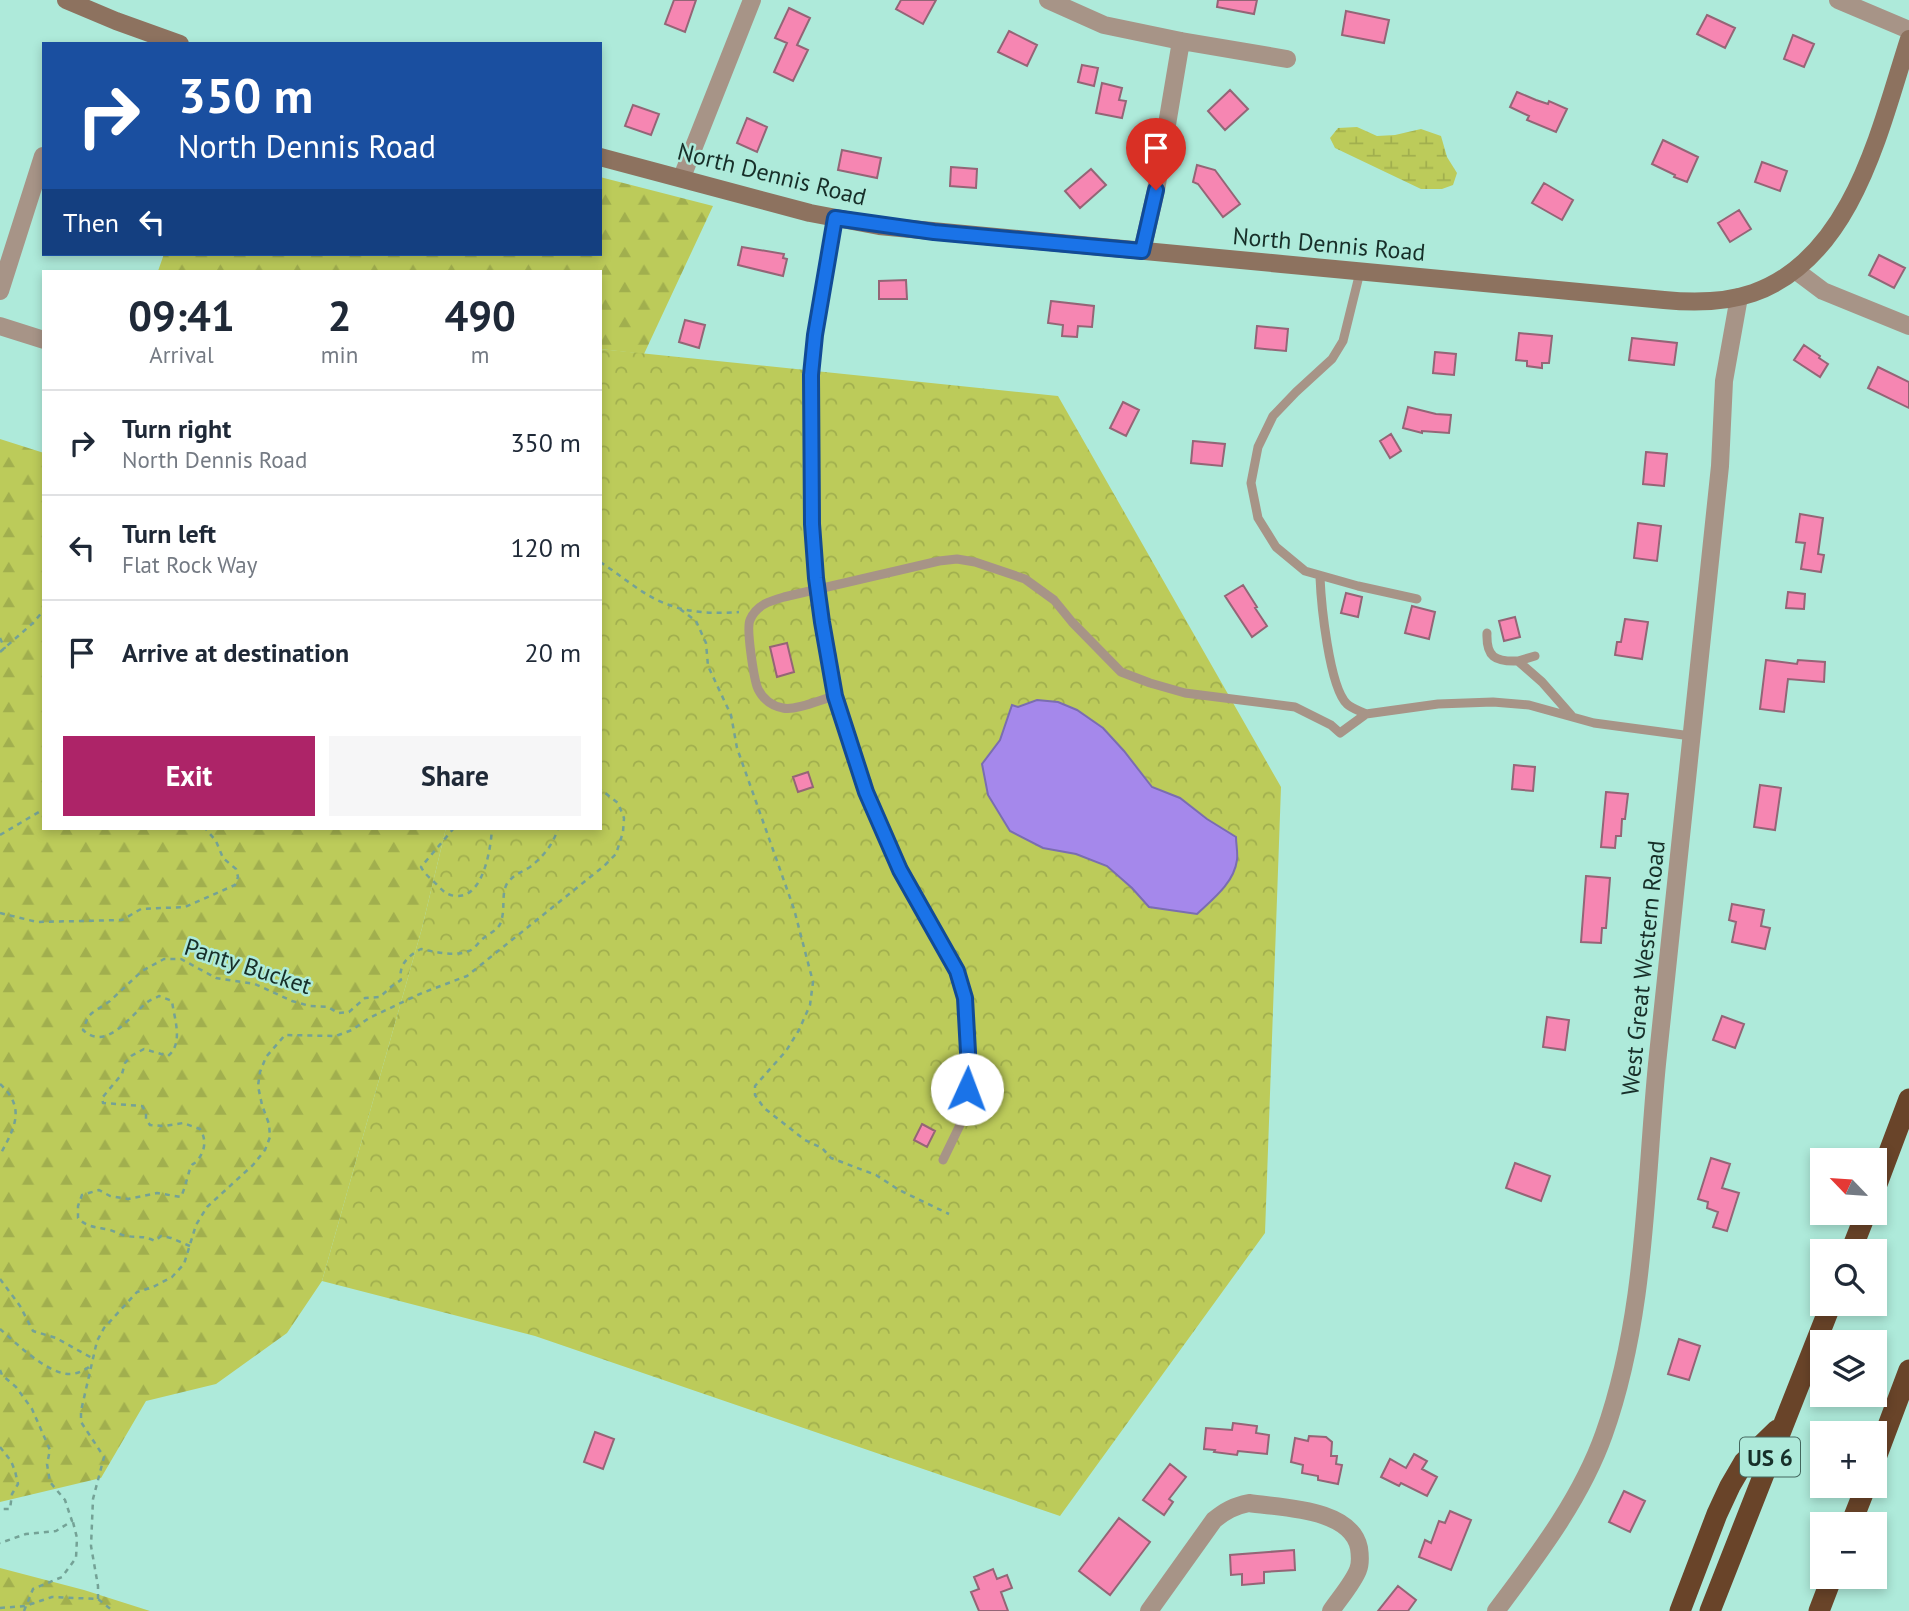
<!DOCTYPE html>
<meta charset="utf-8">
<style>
:root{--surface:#fff;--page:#f6f6f7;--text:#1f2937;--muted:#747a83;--line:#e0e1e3;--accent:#ad2468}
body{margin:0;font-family:"PT Sans",sans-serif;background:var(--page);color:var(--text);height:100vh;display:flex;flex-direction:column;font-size:26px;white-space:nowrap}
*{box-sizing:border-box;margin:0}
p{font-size:23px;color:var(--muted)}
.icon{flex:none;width:38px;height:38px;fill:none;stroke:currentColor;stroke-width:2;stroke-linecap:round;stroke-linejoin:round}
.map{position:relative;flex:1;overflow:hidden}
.details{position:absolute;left:42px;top:270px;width:560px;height:560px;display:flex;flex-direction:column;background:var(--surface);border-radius:0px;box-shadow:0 4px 10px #0003}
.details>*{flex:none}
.banner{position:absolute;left:42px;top:42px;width:560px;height:214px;border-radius:0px;box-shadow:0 4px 10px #0003;background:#1a4fa0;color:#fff;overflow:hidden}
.needle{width:46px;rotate:295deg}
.buttons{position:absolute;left:1810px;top:1148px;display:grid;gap:14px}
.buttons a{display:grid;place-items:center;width:77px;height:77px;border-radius:0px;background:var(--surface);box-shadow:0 4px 10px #0003;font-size:35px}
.pin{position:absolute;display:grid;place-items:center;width:60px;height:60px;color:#fff;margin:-72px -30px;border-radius:50% 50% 50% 0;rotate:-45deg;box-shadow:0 0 7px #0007}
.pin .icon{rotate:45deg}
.me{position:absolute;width:77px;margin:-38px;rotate:2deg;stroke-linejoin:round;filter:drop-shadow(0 0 5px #0008)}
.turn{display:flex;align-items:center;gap:24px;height:147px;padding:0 21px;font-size:32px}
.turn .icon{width:91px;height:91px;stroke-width:2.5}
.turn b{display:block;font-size:49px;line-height:60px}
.then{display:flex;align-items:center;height:66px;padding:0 21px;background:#0003;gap:14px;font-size:26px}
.eta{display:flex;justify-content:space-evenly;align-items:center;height:119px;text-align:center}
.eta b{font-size:42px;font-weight:700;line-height:49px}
.primary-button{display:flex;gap:14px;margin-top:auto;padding:14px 21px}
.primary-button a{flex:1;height:80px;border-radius:0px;background:var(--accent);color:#fff;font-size:28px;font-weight:700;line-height:80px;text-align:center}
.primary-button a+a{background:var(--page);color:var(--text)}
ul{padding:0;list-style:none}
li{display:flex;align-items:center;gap:21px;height:105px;padding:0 21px;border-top:2px solid var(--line)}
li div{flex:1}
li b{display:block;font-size:26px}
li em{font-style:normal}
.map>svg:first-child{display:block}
</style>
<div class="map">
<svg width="1909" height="1611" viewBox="0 0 1909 1611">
<defs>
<pattern id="forest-firs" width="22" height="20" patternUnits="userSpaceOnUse" patternTransform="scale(1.75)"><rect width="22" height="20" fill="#bccb5a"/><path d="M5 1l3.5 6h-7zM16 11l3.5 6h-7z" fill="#a1af4e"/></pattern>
<pattern id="wetland-marsh" width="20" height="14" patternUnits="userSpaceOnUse" patternTransform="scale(1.75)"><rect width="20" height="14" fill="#bccb5a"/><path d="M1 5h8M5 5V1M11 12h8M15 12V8" fill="none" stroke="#a1af4e"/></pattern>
<pattern id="park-crowns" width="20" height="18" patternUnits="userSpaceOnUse" patternTransform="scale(1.75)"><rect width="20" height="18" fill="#bccb5a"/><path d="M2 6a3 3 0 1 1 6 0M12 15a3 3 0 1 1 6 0" fill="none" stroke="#a1af4e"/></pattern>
</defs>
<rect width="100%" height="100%" fill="#aeeada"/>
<path fill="url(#forest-firs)" d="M600,177l113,29 -69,148 -44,-5v-78h-442l6,-17h436z
M0,439l44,14v375h402l-24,100 -100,353 -35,52 -71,51 -70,17 -45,77 -101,24z
M0,1568l84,22 66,21h-150z"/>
<path fill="url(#wetland-marsh)" d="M1357,127l20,9 18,-1 26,-6 20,7 6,21 10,16 -4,12 -11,4h-21l-86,-41 -5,-10 8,-10z"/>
<path fill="url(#park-crowns)" d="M600,349l458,47 223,391 -16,446 -205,283 -525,-180 -213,-55 100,-353 24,-100h154z"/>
<path fill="#a588eb" stroke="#7a6db1" stroke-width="2" d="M1037,700l21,2 19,8 26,18 21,23 28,36 28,11 27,21 29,18c0,7 2,16 1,23 -3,23 -24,39 -40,54l-48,-7 -17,-19 -25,-22 -31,-12 -33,-6 -33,-17 -22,-36 -6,-31 18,-24 12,-35 6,2z"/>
<path fill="#f686b2" stroke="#946576" stroke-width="2" d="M674,0h22l-11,32 -20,-8z
M901,0h35l-13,24 -27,-15z
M1218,0h39l-3,14 -37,-7z
M789,8l21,10 -13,27 11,5 -15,31 -19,-9 13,-29 -12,-5z
M1346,11l43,9 -5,23 -42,-8z
M1707,15l28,13 -10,20 -28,-14z
M1009,31l28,14 -10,21 -29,-14z
M1793,35l21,9 -10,23 -20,-8z
M1082,65l16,3 -4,18 -16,-4z
M1102,83l20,5 -3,12 7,1 -4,17 -26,-5z
M1230,90l18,19 -23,21 -17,-19z
M1517,92l19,8 12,4 1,-3 18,8 -11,23 -29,-12 2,-4 -19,-9z
M633,105l26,9 -8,21 -26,-9z
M747,118l20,9 -10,25 -20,-9z
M1663,140l35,17 -11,25 -13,-5 1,-2 -23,-11z
M842,150l39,8 -4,20 -39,-8z
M1762,162l25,9 -7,20 -25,-9z
M1197,165l18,5 25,34 -17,13 -25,-33 -5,-2z
M951,167l26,2 -1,19 -26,-2z
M1091,169l15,16 -26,23 -15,-17z
M1544,183l29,17 -11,20 -30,-17z
M1739,210l12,19 -21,13 -12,-19z
M742,247l42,7 -1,4 4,1 -4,17 -45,-11z
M1879,255l26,13 -11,20 -25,-13z
M906,280l1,19h-28v-18z
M1051,301l43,5 -2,21 -14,-1 -1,11 -15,-1 1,-11 -15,-2z
M685,320l20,5 -6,23 -20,-6z
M1257,326l31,3 -2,22 -31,-3z
M1519,333l33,3 -3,27h-7v5l-15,-2v-5l-11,-1z
M1632,338l45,5 -3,22 -45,-5z
M1804,345l16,11 -1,2 9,6 -8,13 -26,-17z
M1435,352l21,2 -2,21 -21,-2z
M1878,367l31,15v26l-41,-20z
M1123,402l16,8 -13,26 -16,-8z
M1408,407l28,7 15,1 -2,18 -27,-2v2l-19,-5z
M1391,434l10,17 -11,7 -10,-17z
M1193,441l32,3 -3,22 -31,-3z
M1646,452l21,2 -3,32 -21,-2z
M1800,514l23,4 -5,36 6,1 -3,17 -20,-3 4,-26 -9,-1z
M1638,523l23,3 -4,35 -23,-3z
M1243,585l14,22 -2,1 12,18 -15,11 -27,-41z
M1788,592l17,2 -1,15 -18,-1z
M1346,593l16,4 -4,20 -17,-4z
M1412,606l23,6 -6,27 -24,-6z
M1515,617l5,20 -16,4 -5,-20z
M1625,619l23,3 -6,37 -27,-4 2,-13h4z
M787,643l7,29 -17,5 -7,-30z
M1766,660l31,4 1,-4 27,2 -1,20 -36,-3 -4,33 -24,-3z
M1514,765l21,2 -2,24 -21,-2z
M808,772l5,15 -15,5 -5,-15z
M1760,785l21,3 -6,42 -21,-3z
M1606,792l22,2 -3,25h-3l-1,17h-5l-1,12 -14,-1z
M1586,876l24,2 -4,50h-4l-1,15 -20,-1z
M1732,904l32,6 -3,16 9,2 -5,21 -33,-7 4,-20 -7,-2z
M1722,1016l22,8 -9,24 -22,-8z
M1547,1017l22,3 -4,30 -22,-3z
M922,1124l13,7 -8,16 -13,-7z
M1711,1158l19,6 -8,24 17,5 -12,38 -14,-4 5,-15 -11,-4 1,-6 -10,-3z
M1515,1163l35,13 -9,25 -35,-13z
M1679,1339l21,7 -11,34 -21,-6z
M1233,1423l24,3 -1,7 13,2 -2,19 -29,-3 -1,4 -23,-3 1,-2 -11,-1 2,-21 26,2z
M595,1432l19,7 -11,30 -19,-7z
M1309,1436l17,1 6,5 -1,14h6l-1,8 6,1 -4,19 -20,-4v-4l-16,-3 1,-8 -12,-3 4,-24 13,3z
M1414,1454l13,7 -5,8 15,8 -10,19 -26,-13 -2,3 -18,-9 9,-18 16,9z
M1170,1464l16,13 -17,22 4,3 -9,13 -21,-15z
M1624,1491l21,10 -15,31 -21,-10z
M1450,1511l21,9 -20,50 -32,-13 6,-17 6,3 8,-22 6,2z
M1119,1518l31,24 -40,53 -31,-24z
M1294,1550l1,20 -31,2v11l-22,2v-11l-11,1 -1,-20z
M993,1569l4,10 10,-4 5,13 -11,4 7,19h-29l-8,-19 8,-3 -5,-12z
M1398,1586l18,14 -8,11h-30z"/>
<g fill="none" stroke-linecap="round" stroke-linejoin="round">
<path stroke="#74a296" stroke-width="2.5" stroke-dasharray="5 5" stroke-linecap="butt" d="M600,562c21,13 41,32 64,41 23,10 51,11 75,9
M680,609l16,12 10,22 2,23 23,49 6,33 57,161 19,73 -3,23 -11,25 -13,21 -31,35v9l9,13 41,32 17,8 9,10 45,17 23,15 50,24
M0,638l5,11
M0,652l33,-29 11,-13
M454,828l-33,39c4,8 12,13 18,20 6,6 10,9 19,9 26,0 33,-49 34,-68
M0,835l44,-26
M0,913l37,9 85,-2 19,-11 44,-2 50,-22 3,-8 -2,-8 -13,-11 -7,-17 -11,-13
M0,1084c26,24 15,43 0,71
M190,1246l-19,-8 -10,-2 -6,5c-12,-6 -17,-3 -28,-5 -6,-1 -11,-4 -17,-6 -12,-3 -23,-2 -32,-12v-12l4,-11 17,-5 11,6 18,3 29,-6 24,4c4,-9 6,-19 9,-28 3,-7 2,-3 7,-8 8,-10 10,-21 3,-32l-17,-6 -19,3 -14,-1 -4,-6v-7l-4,-6 -39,-3 -1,-5 20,-24 3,-11 6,-7 13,-7 24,7c16,-13 6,-38 4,-55l-13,-5c-3,2 -7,3 -10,5 -17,12 -42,52 -66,29l5,-13 4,-4 18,-12 32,-30 22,-12h17l35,19 39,6 37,17 18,5 18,1 10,6 11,-1 16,-14 15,-1 12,-11 9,-6c-3,-15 8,-25 20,-31 15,3 32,8 48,2 6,-2 10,-10 16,-14 7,-5 16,-9 17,-19 3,-12 -1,-26 6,-36 7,-8 14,-10 22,-15 13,-10 24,-24 28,-39
M0,1279l20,27 13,25 23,7 36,20
M0,1329c16,14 49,47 72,45 8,-1 14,-5 20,-9
M0,1370l2,5 14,12 16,22 18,41 -3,14 3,18 15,18 7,21 -16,10 -30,3 -26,9
M0,1447l11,14 4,10 3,13 -6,10 -2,15h-10
M98,1599v-13l-7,-40 2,-47 11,-42 -23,-35v-11l16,-70 7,-13 33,-36 16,-5 19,-10 12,-13 12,-39 11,-18 46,-42 12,-15 5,-13 -1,-13 -7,-19 -4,-19 2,-14 6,-15 19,-22 51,1 16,-6 17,-12 53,-25 45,-17 137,-110 12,-12 7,-22 1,-14 -6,-15 -18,-14
M0,1608l25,-2 27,-9 46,2 15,12
M24,1611l9,-22 29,-12 14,-19 1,-20 -4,-16"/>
<path stroke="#a79487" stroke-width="9" d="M835,218l-20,117 -4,40 1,149 4,54 19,118 31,96 34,78 57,101 8,27 3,54 -1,37 -7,36 -17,35
M1360,272l-17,69 -11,18 -36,33 -23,24 -15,31 -7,36 7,35 18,29 29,24 53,15 59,13
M1320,577c1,25 9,110 27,127 4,4 13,7 19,10
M1487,633c-1,24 8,29 31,28
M1535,656l-17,5 24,21 29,33
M835,696c-13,3 -39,15 -52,12 -11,-2 -20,-9 -25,-19 -4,-9 -12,-61 -8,-69 6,-15 20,-19 34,-23l155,-36 18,-2 18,3 50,17 29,21 18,22 49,50 29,11 35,10 110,14 36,18 9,8 26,-19 72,-10 55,-2 36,3 65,18 97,13"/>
<path stroke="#a79487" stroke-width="18" d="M1048,0l56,25 77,16 106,18
M1838,0l71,30
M682,177l70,-177
M1142,251l14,-61 25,-149
M1795,270l28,21 86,35
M0,291l43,-135
M0,326l44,14
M1149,1611l65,-91c11,-9 20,-14 35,-17 32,5 102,5 110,45 1,7 2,15 -1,22 -5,13 -19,29 -27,41"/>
<path stroke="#a79487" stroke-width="18" d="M1496,1611c41,-55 85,-112 108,-177 42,-118 41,-247 53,-370 20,-200 43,-398 63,-598l4,-85 15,-84"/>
<path stroke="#8d725f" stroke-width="18" d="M66,0l50,21 64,23
M600,157l210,56 69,13 785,74c30,3 60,3 89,-7 100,-35 127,-165 156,-254"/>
<path stroke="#694429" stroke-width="21" d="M1874,1192l35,-93
M1851,1251l15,-38
M1874,1463l35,-93
M1851,1524l15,-38
M1680,1611l37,-97 13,-28 14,-24 33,-32
M1710,1611l121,-307
M1819,1611l13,-34"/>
</g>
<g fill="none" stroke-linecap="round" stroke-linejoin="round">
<defs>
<path id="route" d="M967,1089l1,-37 -3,-54 -8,-27 -57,-101 -34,-78 -31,-96 -13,-74 -6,-44 -4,-54 -1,-149 4,-40 20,-117 99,14 208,19 14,-61"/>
</defs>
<use href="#route" stroke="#114b97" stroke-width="18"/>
<use href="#route" stroke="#1a73e8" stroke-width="12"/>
</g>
<g text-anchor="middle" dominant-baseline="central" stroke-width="5" stroke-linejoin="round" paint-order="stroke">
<rect fill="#aeeada" stroke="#44675e" stroke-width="2" x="1740" y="1437.5" width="60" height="39" rx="5"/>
<g font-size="23" font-weight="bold" fill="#172f29">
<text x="1770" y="1457">US 6</text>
</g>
<g font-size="24" fill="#172f29" stroke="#aeeada">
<text transform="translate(772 174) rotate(14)">North Dennis Road</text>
<text transform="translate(1329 244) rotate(5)">North Dennis Road</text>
<text transform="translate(248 966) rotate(18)">Panty Bucket</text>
<text transform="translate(1643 968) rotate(-84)">West Great Western Road</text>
</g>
</g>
</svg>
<div class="buttons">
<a><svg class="needle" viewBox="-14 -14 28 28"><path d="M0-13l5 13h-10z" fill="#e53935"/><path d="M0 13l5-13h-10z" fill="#747a83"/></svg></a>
<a><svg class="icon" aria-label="search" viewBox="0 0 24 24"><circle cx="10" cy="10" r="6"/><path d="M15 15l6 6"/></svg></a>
<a><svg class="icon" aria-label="layers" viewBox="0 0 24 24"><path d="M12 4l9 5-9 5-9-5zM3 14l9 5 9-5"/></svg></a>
<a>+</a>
<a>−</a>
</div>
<div class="pin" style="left:1156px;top:190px;background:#d93025"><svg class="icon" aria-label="arrive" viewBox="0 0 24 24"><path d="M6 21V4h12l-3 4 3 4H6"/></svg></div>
<svg class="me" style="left:967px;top:1089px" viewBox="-20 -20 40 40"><circle r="19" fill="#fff"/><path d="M0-13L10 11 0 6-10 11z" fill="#1a73e8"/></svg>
<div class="banner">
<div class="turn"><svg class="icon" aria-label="right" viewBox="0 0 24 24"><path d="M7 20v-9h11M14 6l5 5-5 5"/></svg><div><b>350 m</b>North Dennis Road</div></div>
<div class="then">Then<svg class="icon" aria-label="left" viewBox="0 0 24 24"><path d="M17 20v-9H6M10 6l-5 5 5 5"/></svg></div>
</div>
<section class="details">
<div class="eta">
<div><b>09:41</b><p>Arrival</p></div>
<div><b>2</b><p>min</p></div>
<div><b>490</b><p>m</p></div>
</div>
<ul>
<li><svg class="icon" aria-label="right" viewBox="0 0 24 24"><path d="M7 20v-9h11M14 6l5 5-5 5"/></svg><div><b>Turn right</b><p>North Dennis Road</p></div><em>350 m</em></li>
<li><svg class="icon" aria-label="left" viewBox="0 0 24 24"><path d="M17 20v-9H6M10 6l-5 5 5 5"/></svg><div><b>Turn left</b><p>Flat Rock Way</p></div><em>120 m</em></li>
<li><svg class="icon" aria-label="arrive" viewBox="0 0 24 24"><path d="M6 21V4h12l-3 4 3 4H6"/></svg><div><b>Arrive at destination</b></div><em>20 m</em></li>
</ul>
<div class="primary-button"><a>Exit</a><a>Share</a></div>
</section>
</div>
